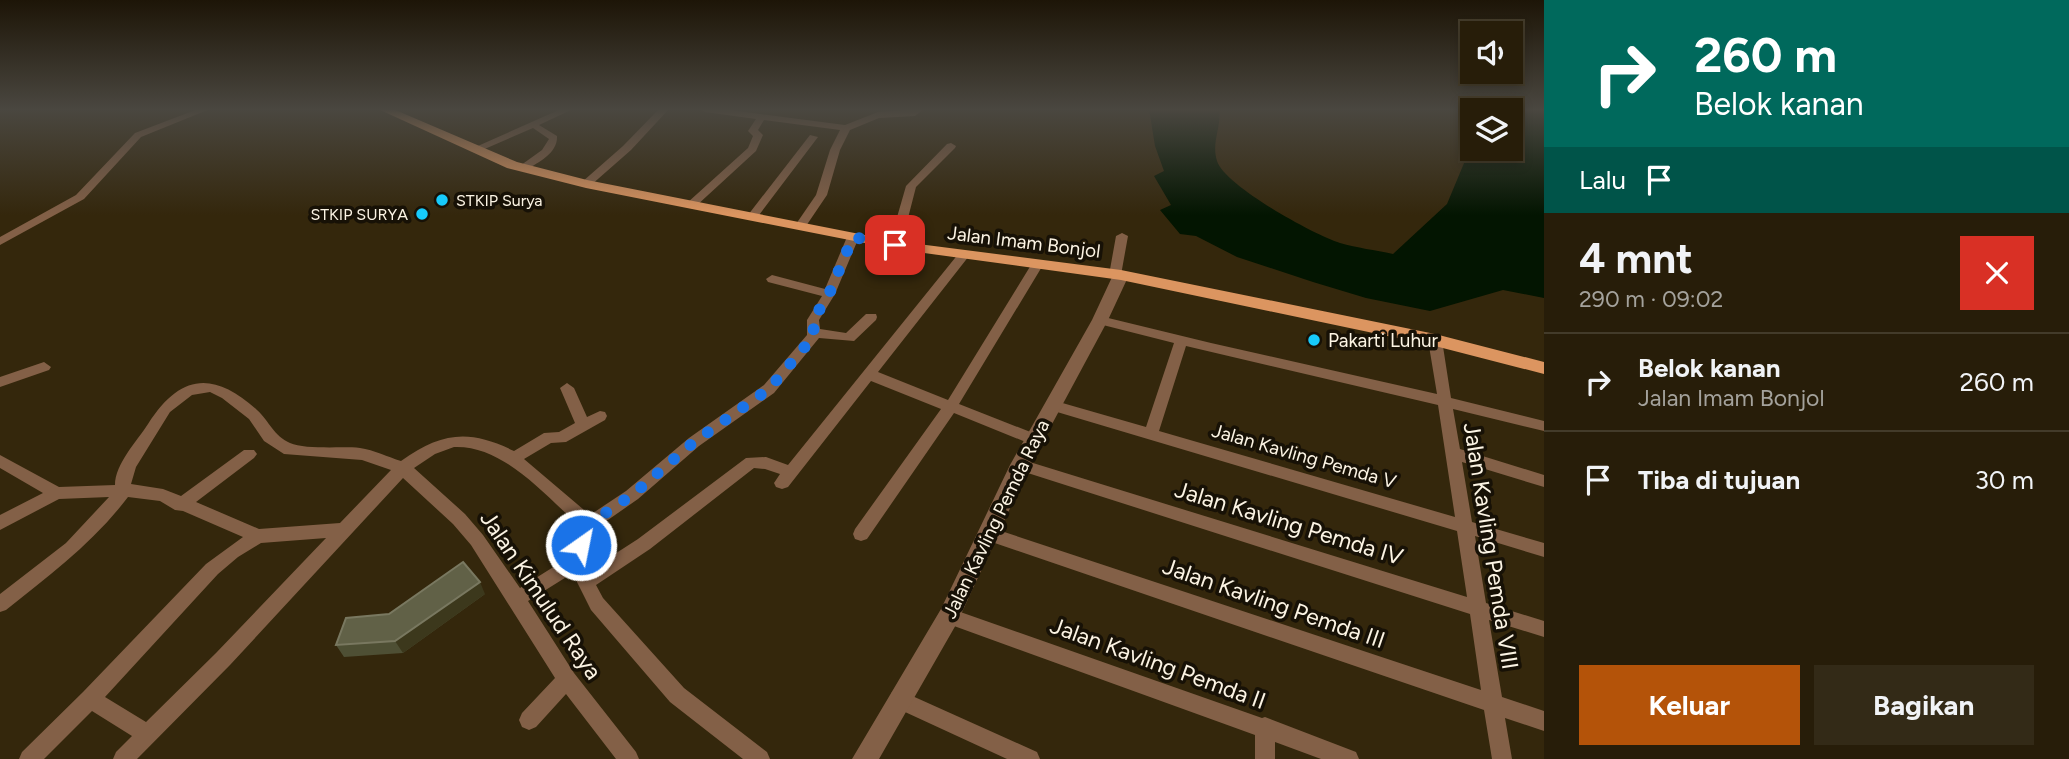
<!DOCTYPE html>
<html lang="id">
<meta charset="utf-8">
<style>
:root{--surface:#271d09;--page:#332a17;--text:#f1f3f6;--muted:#a4a29c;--line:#433b2a;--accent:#b45309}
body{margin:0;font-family:Figtree,sans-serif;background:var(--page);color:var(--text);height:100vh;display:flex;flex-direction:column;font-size:26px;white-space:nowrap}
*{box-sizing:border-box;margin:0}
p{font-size:23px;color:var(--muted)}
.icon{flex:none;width:38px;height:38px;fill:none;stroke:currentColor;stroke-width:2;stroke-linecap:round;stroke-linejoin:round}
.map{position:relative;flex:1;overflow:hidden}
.drawer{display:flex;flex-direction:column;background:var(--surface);width:525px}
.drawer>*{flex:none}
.hud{background:#00695c;color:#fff;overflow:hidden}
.tools{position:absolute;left:1460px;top:21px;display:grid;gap:14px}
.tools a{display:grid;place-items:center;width:63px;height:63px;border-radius:0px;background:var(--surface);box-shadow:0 4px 10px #0003,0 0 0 2px var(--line);font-size:35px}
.pin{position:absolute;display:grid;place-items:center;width:60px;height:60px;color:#fff;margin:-30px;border-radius:14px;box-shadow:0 4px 10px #0006}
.me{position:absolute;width:77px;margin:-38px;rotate:33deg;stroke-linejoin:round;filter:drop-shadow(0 0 5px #0008)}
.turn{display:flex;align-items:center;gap:24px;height:147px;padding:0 35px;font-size:32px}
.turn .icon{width:91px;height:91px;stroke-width:2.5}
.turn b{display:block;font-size:49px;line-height:60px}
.then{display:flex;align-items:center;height:66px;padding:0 35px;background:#0003;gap:14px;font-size:26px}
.round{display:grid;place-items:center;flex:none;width:74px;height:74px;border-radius:0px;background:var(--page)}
.head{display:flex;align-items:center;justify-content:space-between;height:119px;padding:0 35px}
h1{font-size:42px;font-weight:700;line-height:52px}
.primary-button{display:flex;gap:14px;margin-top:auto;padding:14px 35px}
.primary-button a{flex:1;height:80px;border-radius:0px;background:var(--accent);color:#fff;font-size:28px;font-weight:700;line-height:80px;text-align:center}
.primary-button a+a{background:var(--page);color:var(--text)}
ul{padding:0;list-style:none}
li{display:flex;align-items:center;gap:21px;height:98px;padding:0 35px;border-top:2px solid var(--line)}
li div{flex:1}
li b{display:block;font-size:26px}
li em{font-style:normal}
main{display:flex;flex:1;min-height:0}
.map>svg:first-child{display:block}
</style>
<main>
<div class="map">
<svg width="1544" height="759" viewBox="0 0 1544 759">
<rect width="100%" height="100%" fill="#34270c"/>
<path fill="#031501" d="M1149,109h70c3,17 -8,33 -2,52 8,25 97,74 123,82 17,5 35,7 53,11l54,-50 25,-60v5h38v-39l-27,-1h61v189l-41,-8 -73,21 -64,-13 -53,-16 -76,-25 -41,-21 -16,-2 -20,-24 11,-5 -17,-29 10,-5 -9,-25z"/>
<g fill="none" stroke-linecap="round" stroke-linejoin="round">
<path fill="#836047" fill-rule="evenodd" d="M198,109h12l-69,28 -57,62 -84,46v-8l76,-42 59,-62z
M561,109h12l-34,16 18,11c1,17 -18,26 -31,34l-4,1 -5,-3 25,-18 7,-11 -16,-11 -53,23 -9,-2z
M659,109h10l-38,41 -41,36h-8v-4l41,-36z
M700,109h22l123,16 33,-13 46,-3 -9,7 -36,2 -29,12 -10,20 -13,45 -23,34 -4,1 -6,-3 22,-32 14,-45 10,-20 -76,-10 -6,10 5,5 -7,16 -61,56h-8v-4l61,-55 5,-12 -5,-5 8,-12 -51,-7z
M810,135l8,2 -62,82h-8v-4z
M951,143l5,3 -1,2 -39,39 -15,58 -6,4 -4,-2 -2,-2 17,-59 41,-42z
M1122,233l6,3 -7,39 -6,4 -6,-4 7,-39z
M853,234l6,3 -24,57 -16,26 1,9 26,4 20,-19h10l1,3 -1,3 -22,21 -35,-3 -45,55 -75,53 -61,53 -43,30 -6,10 4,29 45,-29 108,-81 20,-1 22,8 171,-212h8l2,3 -91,116 70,28 83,-135 6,-4 4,1 2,3 -84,139 79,31 3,4 -3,4 -5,2 -79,-32 -87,126 -6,2 -6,-2 -2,-5 2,-5 86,-120 -70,-28 -83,106 -6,2 -6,-2 -2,-4 6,-9 -15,-5 -11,-1 -104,81 -54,36 7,13 81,90 83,64 3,7h-27l-73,-57 -79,-92 -14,-28 -1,-11 -48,30 46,72 62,79 3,7h-23l-50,-65 -30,33 -7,3 -7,-3 -3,-7 3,-7 33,-35 -84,-133 -18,-21 -50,-46 -173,187 -93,94h-24l3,-7 16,-16 -40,-25 -48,48h-25l3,-7 61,-60 123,-128 37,-27 -60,-26 -8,-1 -15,-9 -32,-4c-34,45 -78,78 -122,113l-6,2v-18l66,-51 43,-46 -50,2 -59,31v-15l43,-22 -43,-25v-13l59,32 56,-2c0,-21 22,-44 33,-61 32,-50 65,-54 109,-14 12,11 17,26 33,33 15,7 53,3 70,5 14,2 28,9 41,13 41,-29 68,-32 113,-10l30,-18 15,-1 16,-9 -15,-35 7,-5 7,5 13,29 13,-6 5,1 2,4 -2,4 -39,22 -15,1 -27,16 66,56 36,-24 63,-53 75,-53 43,-50v-15l15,-24 -54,-14 -2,-3 6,-4 53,14 22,-52zM210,392l12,6 27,21 15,22 20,13 78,6 29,10 -51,53 -81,6 -63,-27 58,-44 3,-4 -3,-4h-10l-63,46 -18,-7 -32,-5 5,-17 34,-55 22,-17zM454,447c50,-2 90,48 126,79l-7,13 1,15 -54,34 -37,-53 -18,-21 -51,-46 21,-14zM326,538l-110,115 -70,69 -41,-25 113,-123 20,-17 23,-14z
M1100,316l111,27 226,51 -9,-54 7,-4 7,4 9,58 93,23v10l-91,-22 7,40 84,26v12l-82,-25 10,60 72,21v14l-69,-21 11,67 58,18v16l-55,-17 13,77 42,14v20l-39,-13 7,41h-20l-8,-49 -501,-171 -2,-5 2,-5 6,-2 492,163 -11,-76 -455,-145 -3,-4 3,-4 5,-2 447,138 -10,-66 -410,-122 -2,-4 2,-4 5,-1 94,27 28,-84 -79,-20 -1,-3zM1186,346l252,59 17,112 -296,-86z
M44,362l7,5 -2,3 -49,17v-10z
M949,608l313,110 3,-1 91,35 3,7h-38l-46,-17v17h-20v-24l-312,-113 -3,-6 3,-6z
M899,690l138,62 3,7h-33l-115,-53 -3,-7 3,-7z"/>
<path fill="#836047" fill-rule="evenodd" d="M1121,270l8,5 -21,45 -78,145 -73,158 -78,136h-27l89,-150 69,-144 82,-145 21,-45z"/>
<path fill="#dc9560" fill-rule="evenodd" d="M378,109h15l124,53 70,18 308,61 226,29 314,64 109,28v12l-109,-28 -314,-66 -226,-31 -309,-61 -79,-20z"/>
</g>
<path fill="#4e4f34" d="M485,594l-82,59 -59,4 -8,-12 53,-31z"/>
<path fill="#3c381c" d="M480,582l5,12 -82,59 -8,-12z"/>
<path fill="#616147" stroke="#797860" stroke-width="2" d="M463,562l17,20 -85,59 -59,4 10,-27 43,-4z"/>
<linearGradient id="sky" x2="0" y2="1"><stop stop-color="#1d1507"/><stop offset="0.51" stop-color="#4a4740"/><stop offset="1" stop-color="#4a4740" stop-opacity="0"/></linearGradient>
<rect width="1544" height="215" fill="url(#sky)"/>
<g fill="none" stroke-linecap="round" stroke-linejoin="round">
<path stroke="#1a73e8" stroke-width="12" stroke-dasharray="0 21.6" d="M581,545l8,-21 43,-29 62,-53 75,-53 45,-53 -1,-16 16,-26 24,-57 42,8"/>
</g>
<g fill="#17cafb" stroke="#171106" stroke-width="2.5">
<circle cx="442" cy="200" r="7"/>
<circle cx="422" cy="214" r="7"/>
<circle cx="1314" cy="340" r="7"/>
</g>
<g text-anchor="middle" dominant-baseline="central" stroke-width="7" stroke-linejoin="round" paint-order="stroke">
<g font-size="16" fill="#fcf4e4" stroke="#171106" text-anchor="start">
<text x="456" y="200">STKIP Surya</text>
<text x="408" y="214" text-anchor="end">STKIP SURYA</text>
</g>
<g font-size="19" fill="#fcf4e4" stroke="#171106">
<text transform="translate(1024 242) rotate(7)">Jalan Imam Bonjol</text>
<text transform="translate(1304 456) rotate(16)">Jalan Kavling Pemda V</text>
<text transform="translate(996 519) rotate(-64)">Jalan Kavling Pemda Raya</text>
</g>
<g font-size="19" fill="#fcf4e4" stroke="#171106" text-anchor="start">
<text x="1328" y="340">Pakarti Luhur</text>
</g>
<g font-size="23" fill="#fcf4e4" stroke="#171106">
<text transform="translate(1289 523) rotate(17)">Jalan Kavling Pemda IV</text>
<text transform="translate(1491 546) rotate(81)">Jalan Kavling Pemda VIII</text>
<text transform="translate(541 595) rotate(56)">Jalan Kimulud Raya</text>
<text transform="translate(1274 603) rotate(19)">Jalan Kavling Pemda III</text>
<text transform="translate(1158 663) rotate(20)">Jalan Kavling Pemda II</text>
</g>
</g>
</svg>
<div class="tools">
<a><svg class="icon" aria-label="sound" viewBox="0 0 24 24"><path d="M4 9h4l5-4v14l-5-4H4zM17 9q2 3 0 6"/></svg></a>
<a><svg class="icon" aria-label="layers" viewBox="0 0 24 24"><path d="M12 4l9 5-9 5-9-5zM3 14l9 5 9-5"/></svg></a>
</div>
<div class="pin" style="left:895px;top:245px;background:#d93025"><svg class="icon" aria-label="arrive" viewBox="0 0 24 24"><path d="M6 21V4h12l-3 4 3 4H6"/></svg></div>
<svg class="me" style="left:581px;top:545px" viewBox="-20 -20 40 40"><circle r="17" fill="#1a73e8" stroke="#fff" stroke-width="3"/><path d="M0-11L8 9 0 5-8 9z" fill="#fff"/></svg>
</div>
<section class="drawer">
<div class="hud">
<div class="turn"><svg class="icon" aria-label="right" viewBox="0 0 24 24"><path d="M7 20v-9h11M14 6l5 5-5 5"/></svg><div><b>260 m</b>Belok kanan</div></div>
<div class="then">Lalu<svg class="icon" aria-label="arrive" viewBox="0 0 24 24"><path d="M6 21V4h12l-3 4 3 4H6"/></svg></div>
</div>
<div class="head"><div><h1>4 mnt</h1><p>290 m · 09:02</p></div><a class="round" style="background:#d93025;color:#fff"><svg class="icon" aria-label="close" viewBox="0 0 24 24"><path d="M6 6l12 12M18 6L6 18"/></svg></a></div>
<ul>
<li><svg class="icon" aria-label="right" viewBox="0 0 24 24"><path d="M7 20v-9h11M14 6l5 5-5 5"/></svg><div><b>Belok kanan</b><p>Jalan Imam Bonjol</p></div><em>260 m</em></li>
<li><svg class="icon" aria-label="arrive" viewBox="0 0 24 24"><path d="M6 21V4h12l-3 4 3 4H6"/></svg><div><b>Tiba di tujuan</b></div><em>30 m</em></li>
</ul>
<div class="primary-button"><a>Keluar</a><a>Bagikan</a></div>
</section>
</main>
